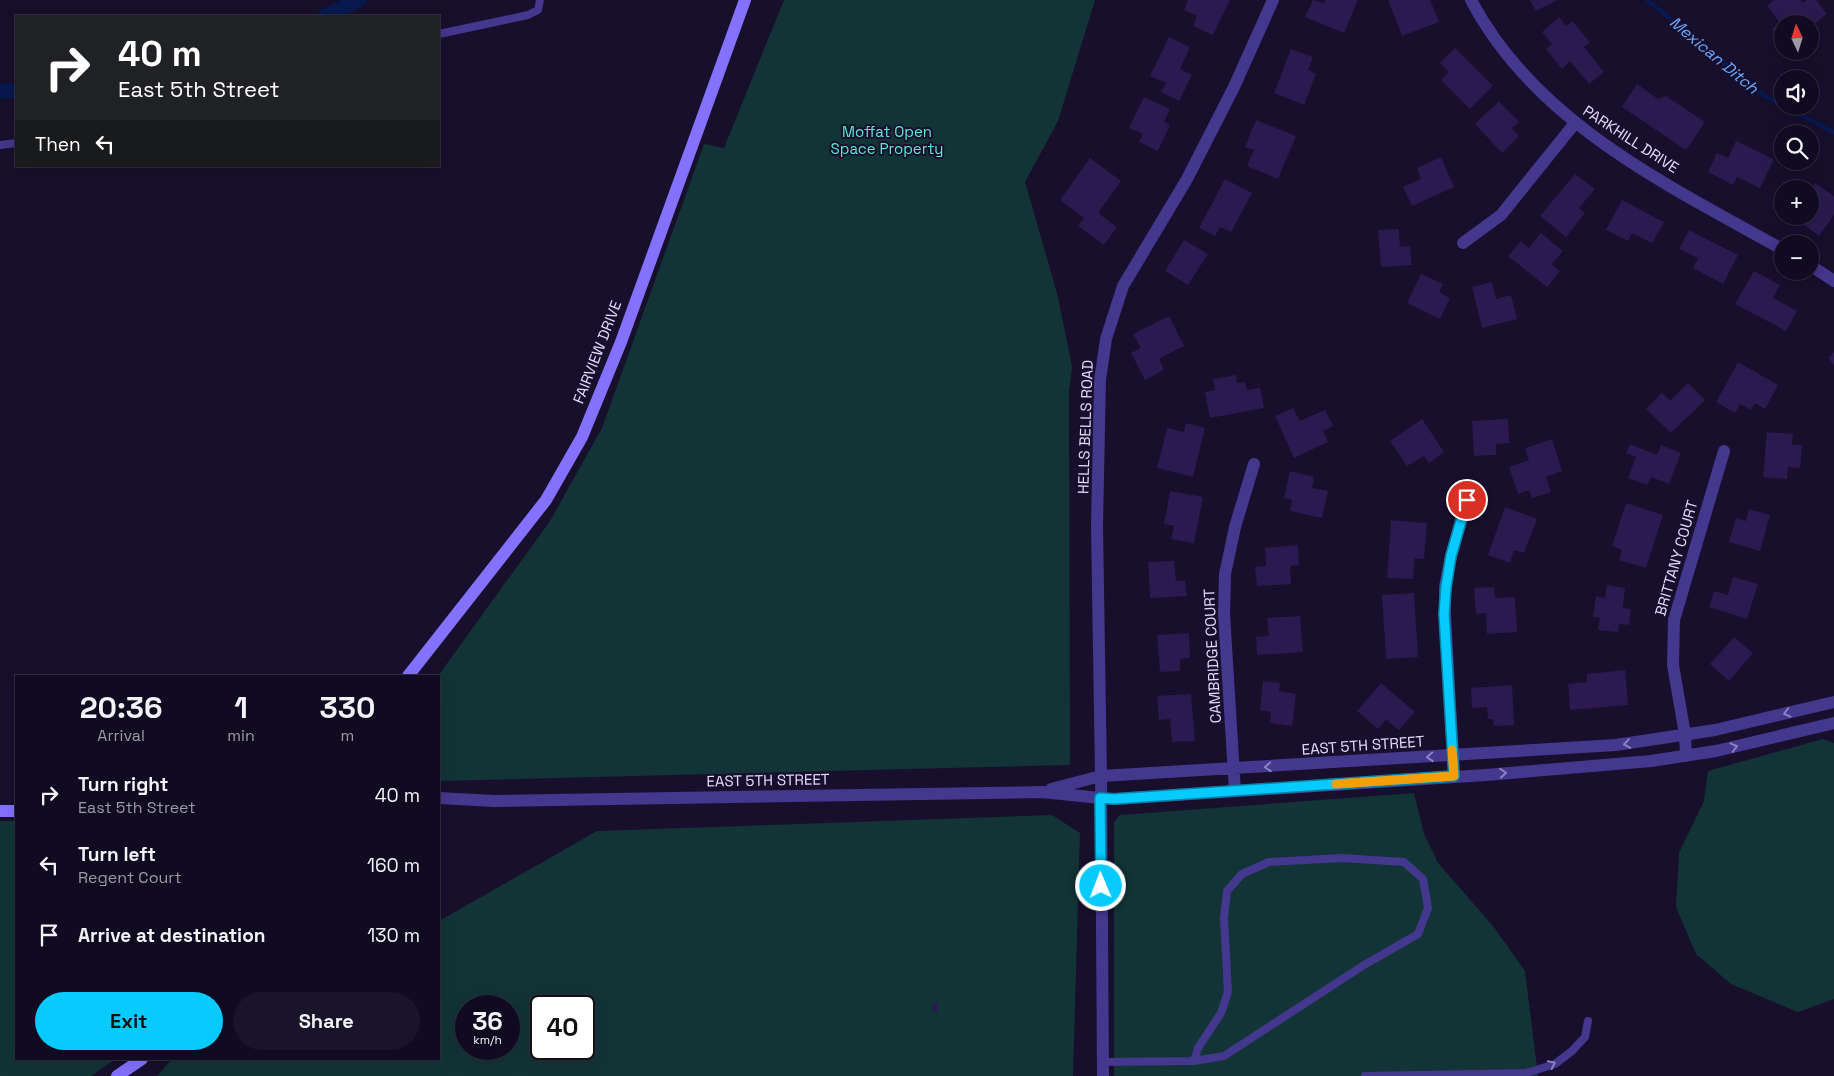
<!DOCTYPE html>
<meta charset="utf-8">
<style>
:root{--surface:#110b21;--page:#1a142a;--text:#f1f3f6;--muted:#9c9ba5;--line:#302b3f;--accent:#07cbff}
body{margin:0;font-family:"Space Grotesk",sans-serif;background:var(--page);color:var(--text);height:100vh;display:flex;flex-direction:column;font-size:19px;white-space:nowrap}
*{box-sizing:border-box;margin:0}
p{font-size:16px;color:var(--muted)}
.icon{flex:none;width:28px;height:28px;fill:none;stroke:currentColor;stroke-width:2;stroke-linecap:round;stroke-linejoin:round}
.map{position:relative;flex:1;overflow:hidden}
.panel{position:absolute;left:15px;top:675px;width:425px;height:385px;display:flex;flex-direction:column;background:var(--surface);border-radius:0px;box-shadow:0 5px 20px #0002,0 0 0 1px var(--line)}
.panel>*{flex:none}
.guide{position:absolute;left:15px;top:15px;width:425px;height:152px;border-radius:0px;box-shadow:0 5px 20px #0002,0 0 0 1px var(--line);background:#202124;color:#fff;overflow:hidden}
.needle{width:32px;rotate:356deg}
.buttons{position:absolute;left:1774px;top:15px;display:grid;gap:10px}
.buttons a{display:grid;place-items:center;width:45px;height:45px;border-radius:50%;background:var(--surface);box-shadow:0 5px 20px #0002,0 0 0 1px var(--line);font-size:25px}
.speed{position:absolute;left:455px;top:995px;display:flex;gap:10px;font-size:25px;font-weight:700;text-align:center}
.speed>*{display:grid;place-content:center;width:65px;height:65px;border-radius:50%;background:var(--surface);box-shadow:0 5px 20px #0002,0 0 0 1px var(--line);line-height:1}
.speed small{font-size:12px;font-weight:400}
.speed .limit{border:2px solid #111;border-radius:8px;background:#fff;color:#111}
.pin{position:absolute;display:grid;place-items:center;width:42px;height:42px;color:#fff;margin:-21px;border:2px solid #fff;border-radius:50%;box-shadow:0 1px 5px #0007}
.me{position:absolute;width:55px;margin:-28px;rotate:359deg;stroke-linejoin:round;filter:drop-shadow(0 0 4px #0008)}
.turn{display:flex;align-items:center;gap:18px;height:105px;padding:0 20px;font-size:22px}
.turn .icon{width:65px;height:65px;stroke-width:2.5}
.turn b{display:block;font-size:35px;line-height:42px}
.then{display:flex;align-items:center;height:48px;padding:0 20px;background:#0003;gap:10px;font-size:19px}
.eta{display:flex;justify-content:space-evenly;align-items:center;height:85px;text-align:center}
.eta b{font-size:30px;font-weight:700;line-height:35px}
.primary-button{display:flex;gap:10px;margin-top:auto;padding:10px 20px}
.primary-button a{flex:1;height:58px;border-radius:30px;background:var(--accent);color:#111;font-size:20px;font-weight:700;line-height:58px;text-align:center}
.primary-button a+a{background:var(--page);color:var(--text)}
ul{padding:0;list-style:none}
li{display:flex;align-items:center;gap:15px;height:70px;padding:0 20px}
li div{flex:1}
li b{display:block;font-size:19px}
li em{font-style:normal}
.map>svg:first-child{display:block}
</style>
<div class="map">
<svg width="1834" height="1076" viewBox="0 0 1834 1076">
<rect width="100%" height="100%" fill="#170f2c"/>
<path fill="#123437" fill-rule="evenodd" d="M784,0h311l-37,121 -33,61 32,111 15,73 -3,27 1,372 -631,16 -1,-105 112,-155 52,-93 102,-284 20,4z
M1823,739l11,4v256l-36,13 -67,-28 -35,-30 -20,-47 3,-54 25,-52 4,-30z
M1414,793l10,41 14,29 55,63 32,45 13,105h-424v-254l6,-7z
M1052,815l28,18 -7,243h-916l15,-17h267v-138l158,-90zM466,1006h43v43h-43zM541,1006h43v43h-43z
M0,821h16v238h100l-25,17h-91z"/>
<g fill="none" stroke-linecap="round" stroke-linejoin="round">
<path stroke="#07194e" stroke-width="4.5" d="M1647,0l116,95 19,10
M1784,106l50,26"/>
<path stroke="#07194e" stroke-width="15" d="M325,16l34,-16
M0,91h16"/>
</g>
<path fill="#2a1a4f" d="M1188,0h42l-17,35 -20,-9 4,-10 -13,-6z
M1313,0l11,3 1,-3h33l-14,33 -39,-16z
M1388,0h42l9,22 -37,14z
M1530,0h27l-21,11z
M1774,0h26l3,3 4,-3h9l11,14 -17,13v-3h-28v19l-10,-14 8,-6 -13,-17z
M1559,17l7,9 6,-5 18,21 -6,5 20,25 -15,12 -19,-23 -8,8 -16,-20 6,-5 -10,-12z
M1169,37l21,10 -10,22 12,6 -13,26 -18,-9 5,-9 -16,-7z
M1455,48l38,38 -23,23 -29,-29 8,-8 -9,-9z
M1291,49l22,8 -5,13 8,4 -12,31 -30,-12z
M1637,84l21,15 8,-3 39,26 -19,28 -64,-43z
M1144,97l26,12 -6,13 6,3 -12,26 -19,-9 4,-8 -14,-6z
M1499,101l20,21 -7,6 7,8 -17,17 -27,-29z
M1256,120l40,16 -18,43 -31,-13 7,-16 -9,-3z
M1736,141l38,18 -14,29 -23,-11 -4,8 -25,-13 9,-19 11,5z
M1441,157l13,30 -42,19 -9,-19 18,-8 -4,-11z
M1090,158l31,23 -23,32 19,14 -13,18 -26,-19 6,-8 -24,-18z
M1575,174l20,15 -16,19 6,5 -19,24 -26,-21z
M1225,179l27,14 -21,39 -11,-5 -5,9 -16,-8z
M1815,183l19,13v19l-15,21 -27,-20h18v-26z
M1622,200l42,22 -12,21 -20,-10 -4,8 -22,-11z
M1399,229l1,18 10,-1 2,19 -31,2 -3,-37z
M1689,230l49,25 -15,29 -30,-16 5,-10 -19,-9z
M1541,233l22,18 -11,13 8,7 -13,16 -39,-31 13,-15 8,7z
M1184,240l24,14 -20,31 -23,-14z
M1754,271l26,14 -7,13 24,13 -11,20 -51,-27z
M1421,274l22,10 -4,8 11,6 -10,21 -33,-16z
M1492,282l4,17 15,-4 6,24 -35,9 -10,-41z
M1169,316l15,30 -25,13 5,11 -19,10 -14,-27 10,-5 -8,-14z
M1834,352v13l-6,-7z
M1738,362l40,23 -13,24 -10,-6 -4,7 -11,-6 -5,9 -19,-11z
M1236,375l1,8 8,-1 2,8 13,-2 4,20 -54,10 -5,-26 10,-2 -2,-11z
M1688,383l17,17 -34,33 -25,-24 16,-16 8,8z
M1293,408l7,13 25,-11 8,16 -10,5 5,11 -34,16 -19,-42z
M1422,419l22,33 -15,11 -5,-7 -17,10 -17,-25z
M1508,419l1,24 -13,1v11l-22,1 -2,-35z
M1186,423l19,5 -12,49 -36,-9 10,-40 17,4z
M1767,432l26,2 -1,11h10l-2,23 -12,-1 -1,12 -24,-2z
M1552,439l10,32 -16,6 5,15 -19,6 -3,-8 -11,4 -9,-27 20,-7 -4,-12z
M1630,444l27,11 4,-10 20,8 -12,31 -18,-7 -4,8 -19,-7 8,-21 -10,-4z
M1290,471l24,6 -2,11 16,3 -6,27 -32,-7 2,-11 -8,-2z
M1170,491l33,6 -9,46 -23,-4 3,-13 -10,-2z
M1626,503l37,12 -17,53 -27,-8 3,-10 -10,-4z
M1505,507l32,12 -13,34 -10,-3 -4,13 -22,-8z
M1749,509l21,6 -10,36 -31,-9 7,-24 10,3z
M1391,520l36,3 -3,36 -9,-1 -2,21 -26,-1z
M1298,545l1,20 -9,1 1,18 -34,2 -2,-19 11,-1 -1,-18z
M1174,561l2,20h9l2,15 -37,2 -2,-36z
M1733,577l25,7 -11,35 -38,-12 5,-16 14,4z
M1607,585l18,3 -2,20 8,1 -2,16 -10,-1 -1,8 -20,-2 2,-12 -7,-1 3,-21 9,2z
M1494,587l1,11 20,-1 2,35 -30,2 -1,-21 -10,1 -2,-26z
M1414,593l4,64 -32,2 -4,-64z
M1300,616l3,36 -46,3 -1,-18 13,-1 -2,-18z
M1189,633l1,25 -10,1v12l-20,1 -3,-37z
M1734,637l19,16 -24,28 -19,-17z
M1625,670l3,35 -58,5 -2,-26 19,-2v-8z
M1263,681l17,2 -1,8 17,3 -4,32 -22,-3 1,-11 -11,-2z
M1381,683l34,29 -16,18 -13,-10 -8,9 -21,-18z
M1512,685l2,40 -20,1 -1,-7h-5l-1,-12 -15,1 -1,-20z
M1191,694l4,47 -23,1 -2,-23 -11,1 -2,-24z
M933,1002l5,1 -1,10 -5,-1z"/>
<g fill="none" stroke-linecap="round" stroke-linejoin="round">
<path stroke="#44378e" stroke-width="8" d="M439,34l89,-19 10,-5 2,-10
M0,145l16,-2
M1102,1062l92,-1 30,-5 140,-91 54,-31 10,-26 -5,-29 -19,-17 -62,-4 -73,4 -27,12 -15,17 -3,27 4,74 -7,21 -23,35 -4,13
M1365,1076l161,-3 29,-9 17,-13 13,-14 3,-16"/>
<path stroke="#44378e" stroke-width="12" d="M1273,0l-39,87 -47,92 -64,107 -17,53 -6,41 -3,146 4,250 515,-31 99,-15 119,-28
M1471,0c64,122 196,185 311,249
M1463,243l38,-28 74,-92
M1810,265l24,16
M1686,756l-1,-22 -12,-69 1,-45 50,-169
M1454,776l-9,-162v-27l6,-31 16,-56
M1235,791l-11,-177 1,-40 10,-47 19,-63
M1100,798l14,1 372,-24 165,-14 65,-10 118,-28"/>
<path stroke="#44378e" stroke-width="12" d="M1051,789l50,-13 2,300
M439,798l55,3 548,-9 58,6"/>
<path stroke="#8472ff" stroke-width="12" d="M408,676l138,-176 36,-63 39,-95 124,-342
M0,811h16
M117,1076l25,-17"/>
</g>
<defs><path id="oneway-chevron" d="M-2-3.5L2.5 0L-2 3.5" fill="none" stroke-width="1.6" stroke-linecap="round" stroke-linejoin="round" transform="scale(1.25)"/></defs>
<g stroke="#8c81c1">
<use href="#oneway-chevron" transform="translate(1787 713) rotate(166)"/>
<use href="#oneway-chevron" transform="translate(1627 744) rotate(171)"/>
<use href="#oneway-chevron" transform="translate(1734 747) rotate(-14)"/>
<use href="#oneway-chevron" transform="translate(1430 757) rotate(176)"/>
<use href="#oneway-chevron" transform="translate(1268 767) rotate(176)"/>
<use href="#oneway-chevron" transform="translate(1503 773) rotate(-5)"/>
<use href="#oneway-chevron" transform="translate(1552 1064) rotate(-26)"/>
</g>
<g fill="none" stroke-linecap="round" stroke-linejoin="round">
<defs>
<path id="route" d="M1101,886l-1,-88 14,1 340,-23 -10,-162 2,-27 5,-31 16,-56"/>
</defs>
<use href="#route" stroke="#0584a6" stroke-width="12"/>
<use href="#route" stroke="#07cbff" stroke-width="9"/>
<path stroke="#f59e0b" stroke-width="9" d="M1336,784l118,-8 -2,-26"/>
</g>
<g text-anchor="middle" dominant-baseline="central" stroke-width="4" stroke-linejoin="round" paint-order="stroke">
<g font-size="15" fill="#5de9d5" stroke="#170f2c">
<text x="887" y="131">Moffat Open<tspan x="887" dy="17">Space Property</tspan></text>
</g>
<g font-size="15" fill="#e3dbff" stroke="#170f2c">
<text transform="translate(1631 139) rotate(33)">PARKHILL DRIVE</text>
<text transform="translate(597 352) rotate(-69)">FAIRVIEW DRIVE</text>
<text transform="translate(1085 427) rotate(-88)">HELLS BELLS ROAD</text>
<text transform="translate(1676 558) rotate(-74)">BRITTANY COURT</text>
<text transform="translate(1212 656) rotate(-93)">CAMBRIDGE COURT</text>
<text transform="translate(1363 745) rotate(-4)">EAST 5TH STREET</text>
<text transform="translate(768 780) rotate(-1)">EAST 5TH STREET</text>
</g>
<g font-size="16" font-style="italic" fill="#69a9ff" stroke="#170f2c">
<text transform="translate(1714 55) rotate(40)">Mexican Ditch</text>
</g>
</g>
</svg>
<div class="buttons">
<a><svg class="needle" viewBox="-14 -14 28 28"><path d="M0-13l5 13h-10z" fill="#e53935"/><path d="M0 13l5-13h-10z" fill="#9c9ba5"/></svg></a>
<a><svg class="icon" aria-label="sound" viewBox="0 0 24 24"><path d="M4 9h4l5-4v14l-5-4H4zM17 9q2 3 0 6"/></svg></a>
<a><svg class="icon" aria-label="search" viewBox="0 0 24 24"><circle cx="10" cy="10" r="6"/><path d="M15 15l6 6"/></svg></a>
<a>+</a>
<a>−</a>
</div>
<div class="speed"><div>36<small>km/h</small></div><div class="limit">40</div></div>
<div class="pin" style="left:1467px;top:500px;background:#d93025"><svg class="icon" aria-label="arrive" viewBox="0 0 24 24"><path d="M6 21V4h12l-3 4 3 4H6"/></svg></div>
<svg class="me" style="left:1101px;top:886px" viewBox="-20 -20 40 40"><circle r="17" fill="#07cbff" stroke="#fff" stroke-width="3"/><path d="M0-11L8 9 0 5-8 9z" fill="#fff"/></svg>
<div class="guide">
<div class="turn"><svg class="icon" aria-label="right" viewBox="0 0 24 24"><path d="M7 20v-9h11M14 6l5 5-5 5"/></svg><div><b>40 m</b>East 5th Street</div></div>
<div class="then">Then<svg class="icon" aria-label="left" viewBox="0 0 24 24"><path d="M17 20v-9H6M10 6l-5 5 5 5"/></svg></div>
</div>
<section class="panel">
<div class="eta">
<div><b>20:36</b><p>Arrival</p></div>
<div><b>1</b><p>min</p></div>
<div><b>330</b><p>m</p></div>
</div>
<ul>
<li><svg class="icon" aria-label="right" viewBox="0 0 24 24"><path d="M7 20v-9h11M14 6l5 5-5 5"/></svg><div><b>Turn right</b><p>East 5th Street</p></div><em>40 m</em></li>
<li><svg class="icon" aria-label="left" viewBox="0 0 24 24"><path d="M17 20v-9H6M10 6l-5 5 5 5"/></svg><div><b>Turn left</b><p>Regent Court</p></div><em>160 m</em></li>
<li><svg class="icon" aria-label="arrive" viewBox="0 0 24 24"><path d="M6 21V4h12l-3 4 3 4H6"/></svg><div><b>Arrive at destination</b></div><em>130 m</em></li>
</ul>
<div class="primary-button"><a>Exit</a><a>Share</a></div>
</section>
</div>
